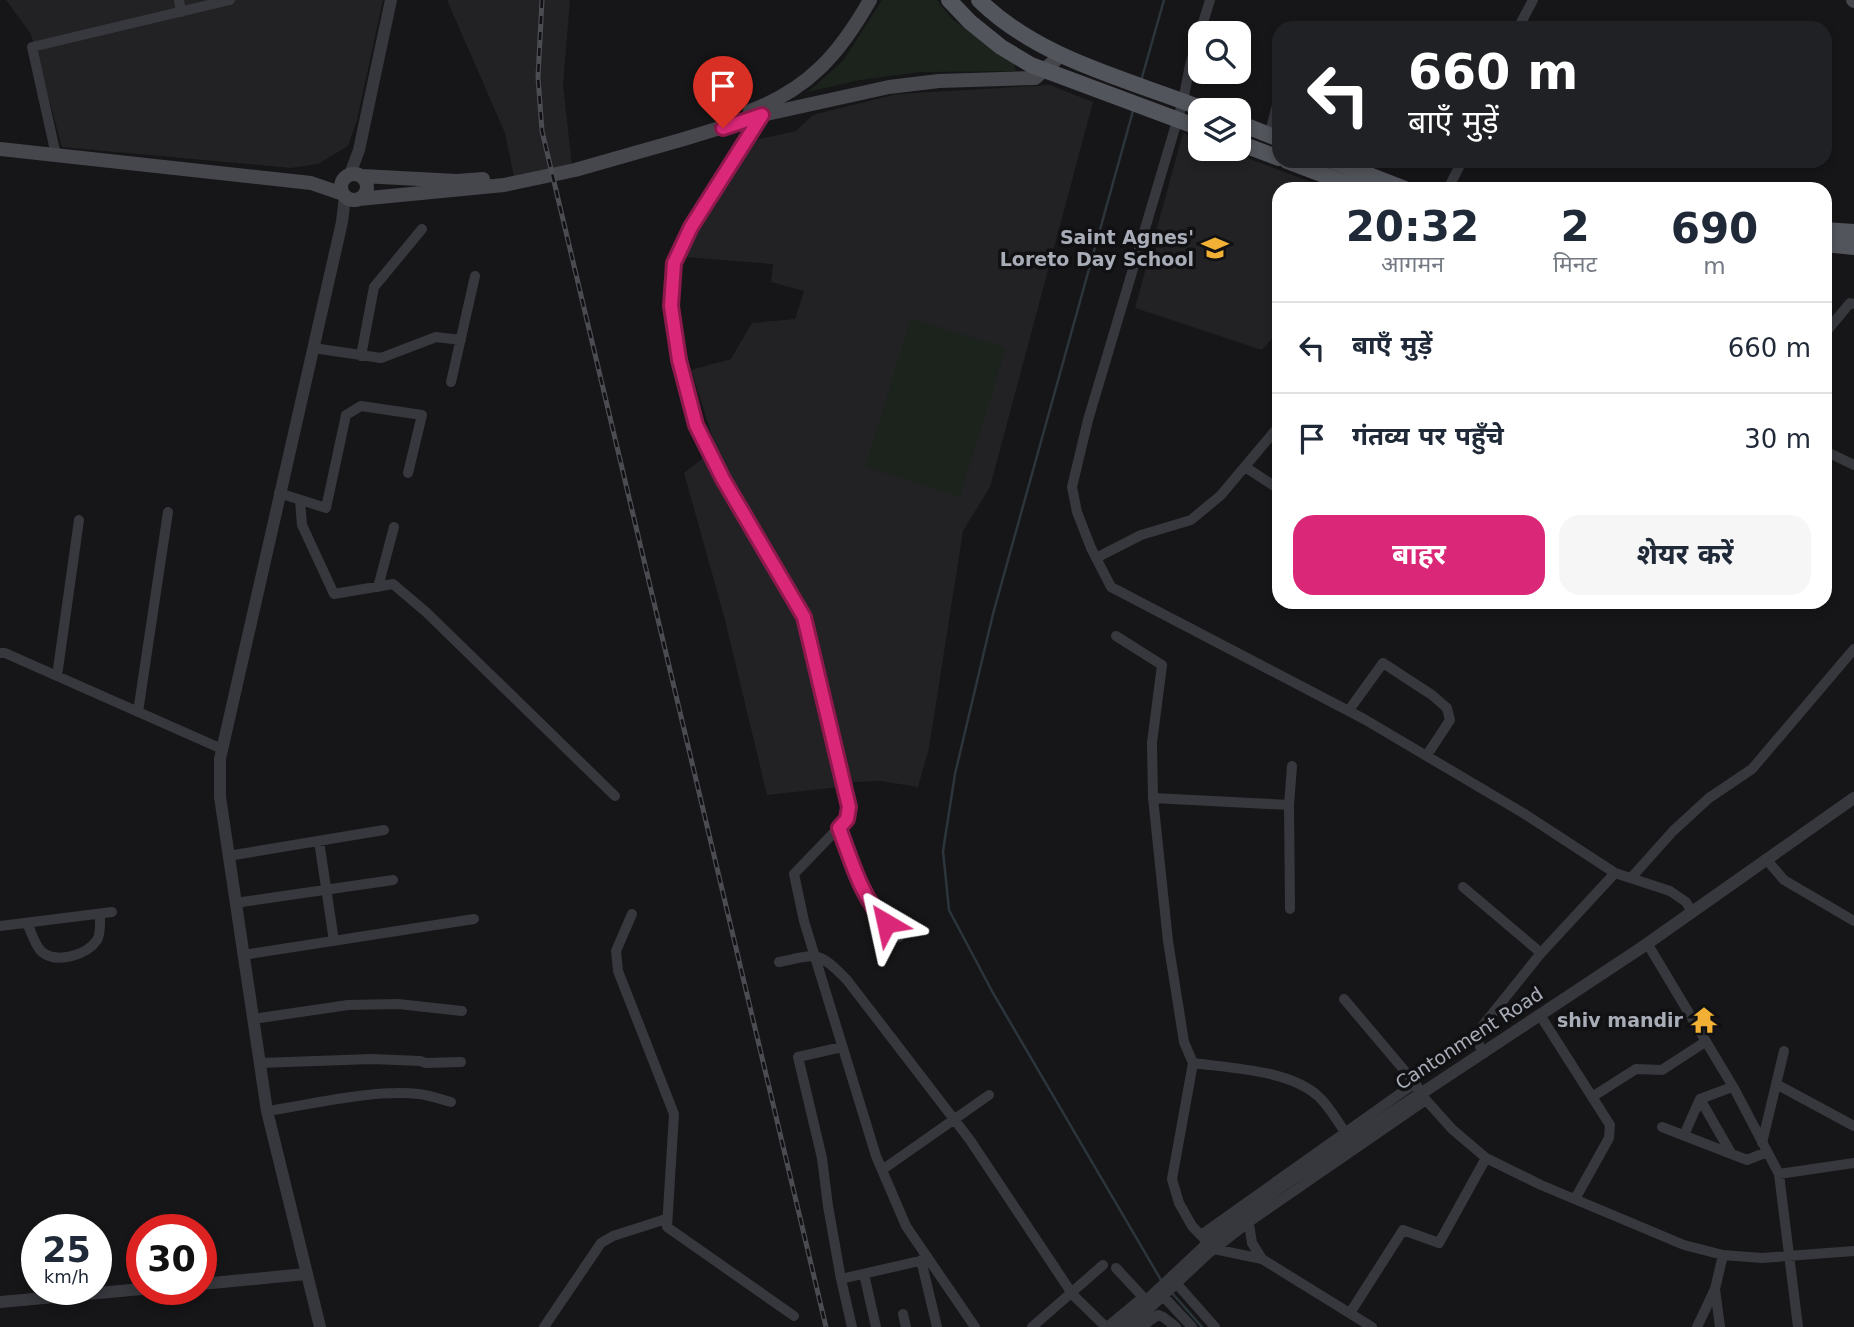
<!DOCTYPE html>
<html lang="hi">
<meta charset="utf-8">
<style>
:root{--surface:#fff;--page:#f6f6f7;--text:#1f2937;--muted:#747a83;--line:#e0e1e3;--accent:#db2777}
body{margin:0;font-family:"DejaVu Sans","Noto Sans Devanagari",sans-serif;background:var(--page);color:var(--text);height:100vh;display:flex;flex-direction:column;font-size:26px;white-space:nowrap}
*{box-sizing:border-box;margin:0}
p{font-size:23px;color:var(--muted)}
.icon{flex:none;width:38px;height:38px;fill:none;stroke:currentColor;stroke-width:2;stroke-linecap:round;stroke-linejoin:round}
.map{position:relative;flex:1;overflow:hidden}
.drawer{position:absolute;left:1272px;top:182px;width:560px;height:427px;display:flex;flex-direction:column;background:var(--surface);border-radius:21px;box-shadow:0 4px 10px #0003}
.drawer>*{flex:none}
.top-card{position:absolute;left:1272px;top:21px;width:560px;height:147px;border-radius:21px;box-shadow:0 4px 10px #0003;background:#202124;color:#fff;overflow:hidden}
.buttons{position:absolute;left:1188px;top:21px;display:grid;gap:14px}
.buttons a{display:grid;place-items:center;width:63px;height:63px;border-radius:14px;background:var(--surface);box-shadow:0 4px 10px #0003;font-size:35px}
.speed{position:absolute;left:21px;top:1214px;display:flex;gap:14px;font-size:35px;font-weight:700;text-align:center}
.speed>*{display:grid;place-content:center;width:91px;height:91px;border-radius:50%;background:var(--surface);box-shadow:0 4px 10px #0003;line-height:1}
.speed small{font-size:18px;font-weight:400}
.speed .limit{border:10px solid #d22;background:#fff;color:#111}
.pin{position:absolute;display:grid;place-items:center;width:60px;height:60px;color:#fff;margin:-72px -30px;border-radius:50% 50% 50% 0;rotate:-45deg;box-shadow:0 0 7px #0007}
.pin .icon{rotate:45deg}
.me{position:absolute;width:77px;margin:-38px;rotate:324deg;stroke-linejoin:round;filter:drop-shadow(0 0 5px #0008)}
.turn{display:flex;align-items:center;gap:24px;height:147px;padding:0 21px;font-size:32px}
.turn .icon{width:91px;height:91px;stroke-width:2.5}
.turn b{display:block;font-size:49px;line-height:60px}
.eta{display:flex;justify-content:space-evenly;align-items:center;height:119px;text-align:center}
.eta b{font-size:42px;font-weight:700;line-height:49px}
.primary-button{display:flex;gap:14px;margin-top:auto;padding:14px 21px}
.primary-button a{flex:1;height:80px;border-radius:21px;background:var(--accent);color:#fff;font-size:28px;font-weight:700;line-height:80px;text-align:center}
.primary-button a+a{background:var(--page);color:var(--text)}
ul{padding:0;list-style:none}
li{display:flex;align-items:center;gap:21px;height:91px;padding:0 21px;border-top:2px solid var(--line)}
li div{flex:1}
li b{display:block;font-size:26px}
li em{font-style:normal}
.map>svg:first-child{display:block}
</style>
<div class="map">
<svg width="1854" height="1327" viewBox="0 0 1854 1327">
<rect width="100%" height="100%" fill="#161618"/>
<path fill="#222225" d="M6,0h377l-26,120 -9,26 -30,18 -27,4 -229,-21 -31,-113z
M447,0h123l-7,85 9,81 -57,16 -10,-49z
M1050,85l43,17 -103,385 -27,44 -34,217 -11,39 -37,-6 -29,1 -39,-165 -93,-156 -29,-91 40,-11 21,-36 43,-4 9,-28 -33,-9 2,-18 -89,-7 12,-27 59,-90 41,-9 17,-16 84,-21z
M1183,133l17,7v9h23l107,40h-51v142l-17,19 -127,-42z
M703,458l100,173 37,156 -73,8 -43,-179 -40,-143z"/>
<path fill="#1c231d" d="M882,0h55l15,19 62,44 2,8 -95,1 -61,8 -52,12 35,-31z
M911,318l95,30 -46,149 -95,-30z"/>
<g fill="none" stroke-linecap="round" stroke-linejoin="round">
<path stroke="#2c353c" stroke-width="2.5" d="M1141,81l23,-81
M1133,111l-140,503 -38,160 -12,77 6,59 44,83 168,287
M1172,1293l30,34"/>
<path stroke="#37383d" stroke-width="10" d="M179,0l2,12
M1210,0l-20,65 -7,36 -95,319 -16,67 5,25 14,36 20,39 253,132 159,94 92,60 55,18 16,11 6,10
M1518,28l15,-28
M761,115l-70,112 -17,36 -3,43 8,54 17,65 27,54 81,138 45,190 -2,12 -53,55 10,47 72,235 30,70 69,101
M1269,136l10,-39
M56,155l-24,-108 198,-47
M1448,189l14,-28
M1825,333l25,-30 4,1
M313,348l68,10 55,-21 25,3
M361,356l13,-69 48,-58
M451,382l24,-106
M1825,451l29,14
M1245,467l34,22
M279,493l47,15 20,-93 15,-9 61,9 -14,58
M300,500l2,25 32,69 59,-10 33,28 189,184
M1096,558l45,-23 50,-15 30,-25 58,-69
M378,587l16,-60
M1116,636l46,29 -10,78 1,55 15,143 16,101 9,21 -21,116 7,24 13,23 22,23 48,10
M0,653h5l217,96
M57,676l22,-156
M1349,710l34,-47 49,32 15,13 3,12 -23,35
M138,712l30,-200
M1153,798l136,7
M839,828l22,58 12,23 26,28
M319,841l15,100
M228,856l156,-26
M1766,859l18,21 70,41
M1631,878l42,-47 36,-33 43,-29 102,-120
M1463,887l78,66
M235,903l158,-23
M1290,909l-1,-104 3,-39
M632,914l-16,37 2,20 56,143 -7,113 127,89
M27,923c4,8 8,23 15,29 15,12 45,3 55,-12 4,-6 3,-18 3,-26
M0,926l112,-14
M1647,943l88,147 44,84 19,153
M243,955l231,-36
M779,962c39,-8 39,-12 68,18l123,160 103,155 33,32
M1344,999l71,84 11,17 26,29 34,29 55,27 143,60 39,10 39,3 92,-7
M1540,1015l70,110 -1,13 -34,61
M253,1019l95,-14 50,-1 64,7
M842,1047l-44,10 24,101 6,48 13,73 11,48
M1483,1054l-6,-15 3,-10 61,-76 74,-80
M260,1063l112,-4 48,2 6,2 35,-1
M1193,1063c37,5 98,7 126,34 10,9 18,24 26,35
M1776,1084l78,42
M1592,1097l44,-28 26,1 43,-28
M267,1111c46,-7 107,-22 152,-17 10,1 21,5 32,8
M1662,1127l85,33 20,-8
M1684,1135l16,-36
M1762,1143l22,-92
M1731,1153l-31,-54 32,-12
M882,1170l107,-75
M1779,1174l75,-11
M1248,1217l4,26 10,16 110,68
M1201,1235l214,-152
M921,1260l16,67
M864,1274l12,53
M841,1279l87,-20
M1176,1283l39,44
M1163,1296l29,31
M1350,1313l53,-83 36,13 47,-85
M903,1314l3,13
M544,1327l57,-84 12,-7 53,-17
M1032,1327l71,-62
M1107,1327l36,-30 -27,-29
M1130,1327l79,-74 40,-31 177,-122
M1141,1327l17,-12 5,2 13,10
M1697,1327l18,-38
M1720,1327l-5,-38 8,-34"/>
<path stroke="#37383d" stroke-width="12" d="M350,174l9,-24 32,-150
M1280,1187l361,-239 213,-150
M201,1284l105,-10
M0,1302l142,-13
M320,1327l-53,-216 -47,-314v-38l122,-537 3,-25"/>
<path stroke="#45474d" stroke-width="14" d="M1853,0l1,1
M750,111c59,-22 90,-58 120,-111
M0,149l311,34 32,11
M341 187a13 13 0 1 1 26 0a13 13 0 1 1-26 0Z
M362,176l95,5 26,-2
M359,199l145,-14 71,-15 109,-31 78,-24 127,-28 50,-6 96,-3 26,-23"/>
<path stroke="#53555c" stroke-width="16" d="M949,0l21,22 31,25 30,18 169,63
M979,0c61,60 149,79 227,110
M1239,123l40,16
M1239,143l40,15
M1287,161l74,28
M1333,161l72,28
M1825,230l29,2
M1825,244l29,3"/>
<defs>
<path id="rail" d="M542,0l-4,77 4,54 284,1196"/>
</defs>
<use href="#rail" stroke="#4a4c52" stroke-width="5"/>
<use href="#rail" stroke="#111113" stroke-width="2.5" stroke-dasharray="8" stroke-linecap="butt"/>
<path stroke="#37383d" stroke-width="12" d="M1119,1327l96,-90 65,-50"/>
</g>
<g fill="none" stroke-linecap="round" stroke-linejoin="round">
<defs>
<path id="route" d="M723,128l39,-13 -71,112 -17,36 -3,43 8,54 17,65 27,54 81,138 45,190 -2,12 -8,9c13,34 22,69 47,95"/>
</defs>
<use href="#route" stroke="#8e194d" stroke-width="18"/>
<use href="#route" stroke="#db2777" stroke-width="12"/>
</g>
<defs>
<symbol id="school-bare" viewBox="-9 -9 18 18"><path d="M0-5L7-2L0 1L-7-2ZM-4 1L0 2.5L4 1V4Q0 6-4 4Z" fill="#f2b134" stroke="#111113" stroke-width="2.5" paint-order="stroke"/></symbol>
<symbol id="temple-bare" viewBox="-9 -9 18 18"><path d="M0-6L5-2H3V0L6.5 2.5H4V6H1.5V3h-3V6H-4V2.5H-6.5L-3 0V-2H-5Z" fill="#f2b134" stroke="#111113" stroke-width="2.5" paint-order="stroke"/></symbol>
</defs>
<g fill-rule="evenodd">
<use href="#school-bare" x="1196" y="229" width="38" height="38"/>
<use href="#temple-bare" x="1685" y="1001" width="38" height="38"/>
</g>
<g text-anchor="middle" dominant-baseline="central" stroke-width="7" stroke-linejoin="round" paint-order="stroke">
<g font-size="19" font-weight="bold" fill="#a8adb8" stroke="#111113" text-anchor="end">
<text x="1194" y="237">Saint Agnes'<tspan x="1194" dy="22">Loreto Day School</tspan></text>
<text x="1683" y="1020">shiv mandir</text>
</g>
<g font-size="19" fill="#a8adb8" stroke="#111113">
<text transform="translate(1469 1038) rotate(-33)">Cantonment Road</text>
</g>
</g>
</svg>
<div class="buttons">
<a><svg class="icon" aria-label="search" viewBox="0 0 24 24"><circle cx="10" cy="10" r="6"/><path d="M15 15l6 6"/></svg></a>
<a><svg class="icon" aria-label="layers" viewBox="0 0 24 24"><path d="M12 4l9 5-9 5-9-5zM3 14l9 5 9-5"/></svg></a>
</div>
<div class="speed"><div>25<small>km/h</small></div><div class="limit">30</div></div>
<div class="pin" style="left:723px;top:128px;background:#d93025"><svg class="icon" aria-label="arrive" viewBox="0 0 24 24"><path d="M6 21V4h12l-3 4 3 4H6"/></svg></div>
<svg class="me" style="left:886px;top:923px" viewBox="-20 -20 40 40"><path d="M0-17L14 15 0 8-14 15z" fill="#db2777" stroke="#fff" stroke-width="4"/></svg>
<div class="top-card">
<div class="turn"><svg class="icon" aria-label="left" viewBox="0 0 24 24"><path d="M17 20v-9H6M10 6l-5 5 5 5"/></svg><div><b>660 m</b>बाएँ मुड़ें</div></div>
</div>
<section class="drawer">
<div class="eta">
<div><b>20:32</b><p>आगमन</p></div>
<div><b>2</b><p>मिनट</p></div>
<div><b>690</b><p>m</p></div>
</div>
<ul>
<li><svg class="icon" aria-label="left" viewBox="0 0 24 24"><path d="M17 20v-9H6M10 6l-5 5 5 5"/></svg><div><b>बाएँ मुड़ें</b></div><em>660 m</em></li>
<li><svg class="icon" aria-label="arrive" viewBox="0 0 24 24"><path d="M6 21V4h12l-3 4 3 4H6"/></svg><div><b>गंतव्य पर पहुँचे</b></div><em>30 m</em></li>
</ul>
<div class="primary-button"><a>बाहर</a><a>शेयर करें</a></div>
</section>
</div>
